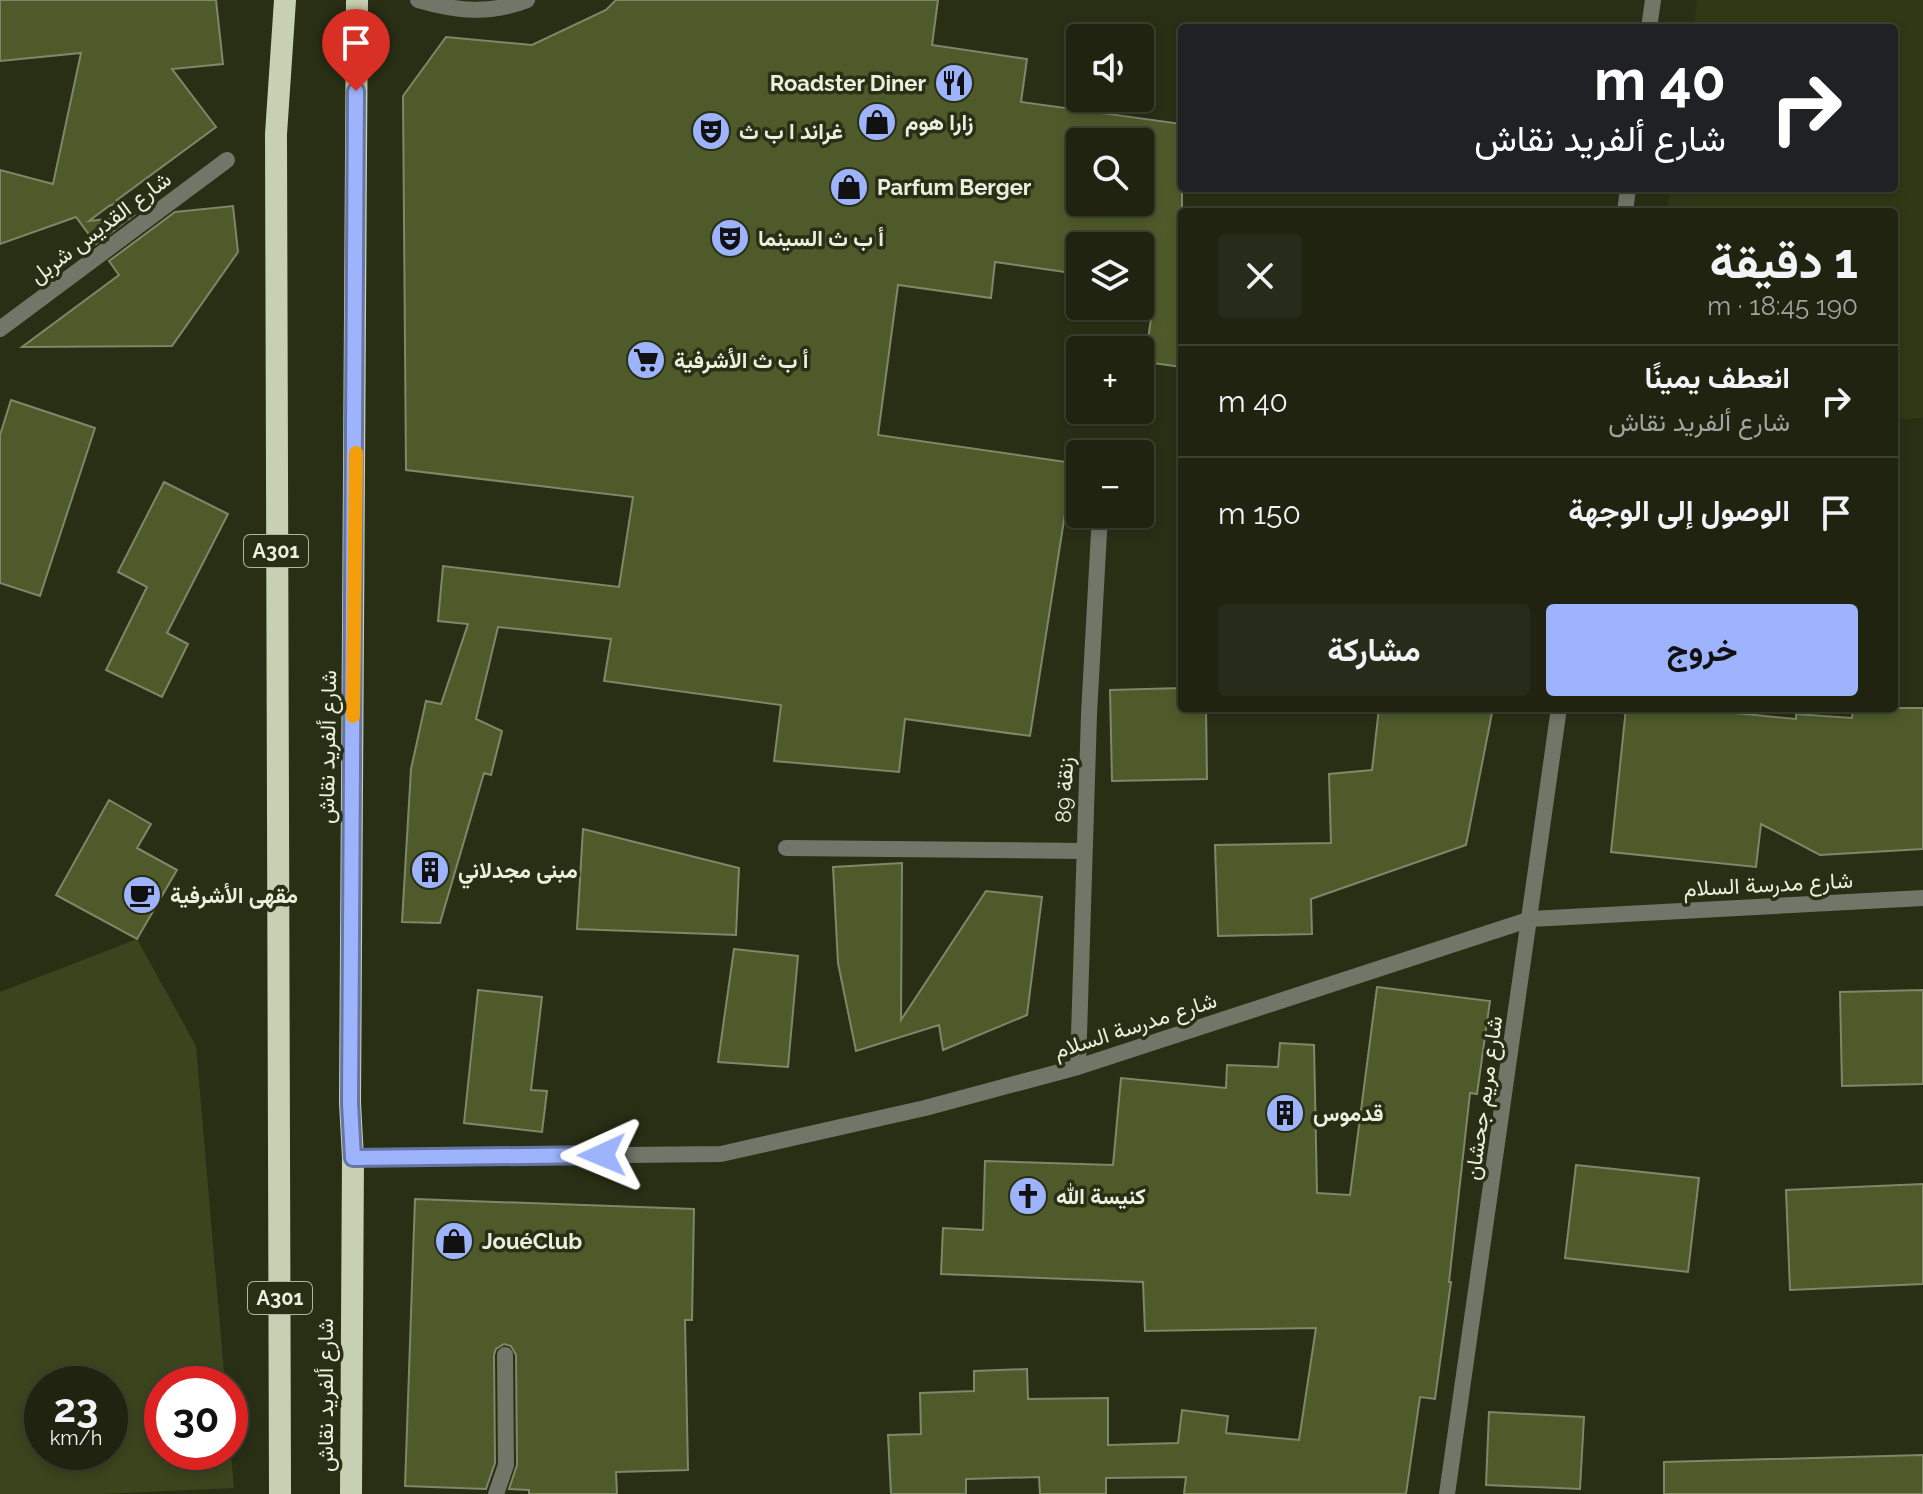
<!DOCTYPE html>
<html lang="ar">
<meta charset="utf-8">
<style>
:root{--surface:#1f2310;--page:#272b19;--text:#f1f3f6;--muted:#a1a49f;--line:#3c4030;--accent:#9db4fd}
body{margin:0;font-family:Raleway,Vazirmatn,sans-serif;background:var(--page);color:var(--text);direction:rtl;height:100vh;display:flex;flex-direction:column;font-size:30px;white-space:nowrap}
*{box-sizing:border-box;margin:0}
p{font-size:26px;color:var(--muted)}
.icon{flex:none;width:44px;height:44px;fill:none;stroke:currentColor;stroke-width:2;stroke-linecap:round;stroke-linejoin:round}
.map{position:relative;flex:1;overflow:hidden;direction:ltr}
.side{position:absolute;left:1178px;top:208px;width:720px;height:504px;display:flex;flex-direction:column;background:var(--surface);border-radius:8px;box-shadow:0 4px 12px #0003,0 0 0 2px var(--line);direction:rtl}
.side>*{flex:none}
.banner{position:absolute;left:1178px;top:24px;width:720px;height:168px;border-radius:8px;box-shadow:0 4px 12px #0003,0 0 0 2px var(--line);direction:rtl;background:#202124;color:#fff;overflow:hidden}
.fabs{position:absolute;left:1066px;top:24px;display:grid;gap:16px}
.fabs a{display:grid;place-items:center;width:88px;height:88px;border-radius:8px;background:var(--surface);box-shadow:0 4px 12px #0003,0 0 0 2px var(--line);font-size:40px}
.speed{position:absolute;left:24px;top:1366px;display:flex;gap:16px;font-size:40px;font-weight:700;text-align:center}
.speed>*{display:grid;place-content:center;width:104px;height:104px;border-radius:50%;background:var(--surface);box-shadow:0 4px 12px #0003,0 0 0 2px var(--line);line-height:1}
.speed small{font-size:20px;font-weight:400}
.speed .limit{border:12px solid #d22;background:#fff;color:#111}
.pin{position:absolute;display:grid;place-items:center;width:68px;height:68px;color:#fff;margin:-82px -34px;border-radius:50% 50% 50% 0;rotate:-45deg;box-shadow:0 0 8px #0007}
.pin .icon{rotate:45deg}
.me{position:absolute;width:88px;margin:-44px;rotate:269deg;stroke-linejoin:round;filter:drop-shadow(0 0 6px #0008)}
.turn{display:flex;align-items:center;gap:28px;height:168px;padding:0 40px;font-size:36px}
.turn .icon{width:104px;height:104px;stroke-width:2.5}
.turn b{display:block;font-size:56px;line-height:68px}
.round{display:grid;place-items:center;flex:none;width:84px;height:84px;border-radius:8px;background:var(--page)}
.head{display:flex;align-items:center;justify-content:space-between;height:136px;padding:0 40px}
h1{font-size:48px;font-weight:700;line-height:60px}
.button{display:flex;gap:16px;margin-top:auto;padding:16px 40px}
.button a{flex:1;height:92px;border-radius:8px;background:var(--accent);color:#111;font-size:32px;font-weight:700;line-height:92px;text-align:center}
.button a+a{background:var(--page);color:var(--text)}
ul{padding:0;list-style:none}
li{display:flex;align-items:center;gap:24px;height:112px;padding:0 40px;border-top:2px solid var(--line)}
li div{flex:1}
li b{display:block;font-size:30px}
li em{font-style:normal}
.map>svg:first-child{display:block}
</style>
<div class="map">
<svg width="1923" height="1494" viewBox="0 0 1923 1494">
<rect width="100%" height="100%" fill="#292f15"/>
<path fill="#303816" d="M1697,0h226v418l-29,2v-208h-228l5,-24h223v-160h-200z"/>
<path fill="#3b441d" fill-rule="evenodd" d="M137,939l59,107 29,338h-63v68h68v-8l4,44 -132,6h-102v-502zM110,1384v68h-68v-68z"/>
<path fill="#4f5a2b" stroke="#7f8769" stroke-width="2" fill-rule="evenodd" d="M0,0h216l7,64 -51,5 44,58 -99,73 5,1 -13,5 -20,15 44,-5 -37,28 -20,-27 -76,27v-74l53,14 28,-131 -81,8z
M616,0h322l-6,45 95,14 -6,43 161,22v243l-37,-5 6,-44 -77,-10 5,-34 -84,-12 -4,36 -93,-13 -20,150 195,28 -43,273 -125,-17 -6,53 -125,-11 7,-56 -177,-24 7,-42 -113,-12 -22,92 26,12 -11,44 -7,-2 -44,150 -38,-1 9,-153 15,-68 15,3 27,-80 -30,-3 5,-55 176,21 14,-90 -227,-27 -3,-374 43,-59 86,8 74,-35zM1080,142h60v60h-60zM1080,246h60v60h-60z
M233,206l5,46 -66,94 -150,1 97,-72 -10,-14 66,-49z
M11,400l84,28 -55,168 -40,-13v-148z
M164,482l64,32 -61,119 21,11 -26,53 -56,-27 41,-83 -29,-15z
M1182,688v20h24l1,71 -95,2 -2,-91z
M1379,708h114l-27,137 -155,54 1,35 -94,2 -3,-91 116,-2 -2,-69 43,-4z
M1626,708h59l111,11v-5l56,4 1,-10h70v141l-103,6 -59,-31 -5,43 -145,-15z
M109,800l42,24 -14,24 40,22 -40,69 -81,-44z
M583,829l156,39 -3,67 -159,-6z
M902,863l-1,157 85,-129 56,6 -15,118 -84,35 -4,-25 -83,26 -18,-88 -5,-96z
M734,949l64,7 -10,111 -70,-5z
M1377,987l113,14 -13,93 -7,-1 -21,189h2l-16,117 -15,-2 -14,97h-222l2,-17 -80,1v16h-66l-1,-17 -73,2v15h-75l-3,-59 33,-1 -1,-41 54,-2v-20l53,-2 1,30 80,-1v47l70,-2 4,-33 46,6 -2,17 73,7 17,-112 -171,3 -2,-49 -202,-8 2,-46 40,2 2,-69 128,4 8,-87 105,10 1,-23 51,2 2,-24 34,2 3,148 33,2z
M478,990l64,7 -11,93 16,1 -5,41 -78,-9z
M1923,990v94l-81,2 -2,-94z
M1576,1165l123,13 -11,94 -123,-14z
M1923,1184v100l-133,6 -4,-100z
M415,1199l279,10 -2,111h-7l3,150 -72,2 1,22h-88v-4l-20,-1 8,-24 -1,-110 -5,-9 -7,-2 -8,5 -2,6 1,108 -9,26 -81,-3z
M1489,1412l95,5 -4,72 -94,-4z
M1923,1455v39h-259v-32z"/>
<g fill="none" stroke-linecap="round" stroke-linejoin="round">
<path stroke="#727669" stroke-width="16" d="M418,0c38,11 72,15 109,0
M0,329l227,-169
M786,848l298,3
M1078,1067l11,-353 11,-200
M353,1158l368,-4 204,-46 153,-41 453,-148 392,-21
M496,1494l10,-29 -1,-110"/>
<path stroke="#727669" stroke-width="16" d="M1649,28l4,-28
M1625,212l3,-24
M1447,1494l112,-786"/>
<path stroke="#c7d0b2" stroke-width="22" d="M280,1494l-4,-1360 9,-134
M351,1494l2,-336 -3,-55 7,-1103"/>
</g>
<g fill="none" stroke-linecap="round" stroke-linejoin="round">
<defs>
<path id="route" d="M356,91l-6,1012 3,55 249,-3"/>
</defs>
<use href="#route" stroke="#6675a4" stroke-width="20"/>
<use href="#route" stroke="#9db4fd" stroke-width="14"/>
<path stroke="#f59e0b" stroke-width="14" d="M353,716l3,-263"/>
</g>
<defs>
<symbol id="restaurant-disc" viewBox="-11 -11 22 22"><circle r="9.5" fill="#9db4fd" stroke="#292f15"/><path d="M-5-6h1v4h1v-4h1v4h1v-4h1v5L-1.5 .5V6h-2V.5L-5-1ZM5-6V6H3V1.5H1.5Q1.5-4 5-6Z" fill="#111"/></symbol>
<symbol id="shop-disc" viewBox="-11 -11 22 22"><circle r="9.5" fill="#9db4fd" stroke="#292f15"/><path d="M-5-2.5h2.3a2.7 3.5 0 0 1 5.4 0H5L5.5 6h-11ZM-1.5-2.5h3a1.5 2.3 0 0 0-3 0Z" fill="#111"/></symbol>
<symbol id="theatre-disc" viewBox="-11 -11 22 22"><circle r="9.5" fill="#9db4fd" stroke="#292f15"/><path d="M-5-5.5Q0-4 5-5.5V0Q5 5 0 6Q-5 5-5 0ZM-3.3-2.5H-1v1.5H-3.3ZM1-2.5H3.3v1.5H1ZM-2.8 1Q0 5.5 2.8 1Z" fill="#111"/></symbol>
<symbol id="supermarket-disc" viewBox="-11 -11 22 22"><circle r="9.5" fill="#9db4fd" stroke="#292f15"/><path d="M-6-5.5h2.5l.6 2H6L4.5 2H-2.5L-4.4-4H-6ZM-1.5 3.2a1.3 1.3 0 1 0 .1 0ZM3 3.2a1.3 1.3 0 1 0 .1 0Z" fill="#111"/></symbol>
<symbol id="building-disc" viewBox="-11 -11 22 22"><circle r="9.5" fill="#9db4fd" stroke="#292f15"/><path d="M-4-6H4V6H1V3H-1V6H-4ZM-2.5-4.3h1.7v1.8h-1.7ZM.8-4.3h1.7v1.8H.8ZM-2.5-1h1.7V.8h-1.7ZM.8-1h1.7V.8H.8Z" fill="#111"/></symbol>
<symbol id="cafe-disc" viewBox="-11 -11 22 22"><circle r="9.5" fill="#9db4fd" stroke="#292f15"/><path d="M-5.5-4.5H6V0H3Q3 3.5 0 3.5H-2.5Q-5.5 3.5-5.5 0ZM3-3.2v2h1.7v-2ZM-6 4.5H4V6H-6Z" fill="#111"/></symbol>
<symbol id="church-disc" viewBox="-11 -11 22 22"><circle r="9.5" fill="#9db4fd" stroke="#292f15"/><path d="M-1.2-6h2.4v3.5h3.3v2.4h-3.3V6h-2.4V-.1h-3.3v-2.4h3.3Z" fill="#111"/></symbol>
</defs>
<g fill-rule="evenodd">
<use href="#restaurant-disc" x="932" y="61" width="44" height="44"/>
<use href="#shop-disc" x="855" y="100" width="44" height="44"/>
<use href="#theatre-disc" x="689" y="109" width="44" height="44"/>
<use href="#shop-disc" x="827" y="165" width="44" height="44"/>
<use href="#theatre-disc" x="708" y="216" width="44" height="44"/>
<use href="#supermarket-disc" x="624" y="338" width="44" height="44"/>
<use href="#building-disc" x="408" y="848" width="44" height="44"/>
<use href="#cafe-disc" x="120" y="873" width="44" height="44"/>
<use href="#building-disc" x="1263" y="1091" width="44" height="44"/>
<use href="#church-disc" x="1006" y="1174" width="44" height="44"/>
<use href="#shop-disc" x="432" y="1219" width="44" height="44"/>
</g>
<g text-anchor="middle" dominant-baseline="central" stroke-width="7" stroke-linejoin="round" paint-order="stroke">
<g fill="#292f15" stroke="#b0b5a2" stroke-width="2">
<rect x="244" y="535" width="64" height="32" rx="6"/>
<rect x="248" y="1282" width="64" height="32" rx="6"/>
</g>
<g font-size="20" font-weight="bold" fill="#eaefde">
<text x="276" y="551">A301</text>
<text x="280" y="1298">A301</text>
</g>
<g font-size="22" font-weight="bold" fill="#eaefde" stroke="#292f15" text-anchor="start">
<text x="926" y="83" text-anchor="end">Roadster Diner</text>
<text x="905" y="122">زارا هوم</text>
<text x="739" y="131">غراند ا ب ث</text>
<text x="877" y="187">Parfum Berger</text>
<text x="758" y="238">أ ب ث السينما</text>
<text x="674" y="360">أ ب ث الأشرفية</text>
<text x="458" y="870">مبنى مجدلاني</text>
<text x="170" y="895">مقهى الأشرفية</text>
<text x="1313" y="1113">قدموس</text>
<text x="1056" y="1196">كنيسة الله</text>
<text x="482" y="1241">JouéClub</text>
</g>
<g font-size="22" fill="#eaefde" stroke="#292f15">
<text transform="translate(100 227) rotate(-37)">شارع القديس شربل</text>
<text transform="translate(327 747) rotate(-89)">شارع ألفريد نقاش</text>
<text transform="translate(1064 790) rotate(-88)">زنقة 89</text>
<text transform="translate(1768 884) rotate(-3)">شارع مدرسة السلام</text>
<text transform="translate(1135 1025) rotate(-18)">شارع مدرسة السلام</text>
<text transform="translate(1483 1098) rotate(-82)">شارع مريم جحشان</text>
<text transform="translate(325 1395) rotate(-90)">شارع ألفريد نقاش</text>
</g>
</g>
</svg>
<div class="fabs">
<a><svg class="icon" aria-label="sound" viewBox="0 0 24 24"><path d="M4 9h4l5-4v14l-5-4H4zM17 9q2 3 0 6"/></svg></a>
<a><svg class="icon" aria-label="search" viewBox="0 0 24 24"><circle cx="10" cy="10" r="6"/><path d="M15 15l6 6"/></svg></a>
<a><svg class="icon" aria-label="layers" viewBox="0 0 24 24"><path d="M12 4l9 5-9 5-9-5zM3 14l9 5 9-5"/></svg></a>
<a>+</a>
<a>−</a>
</div>
<div class="speed"><div>23<small>km/h</small></div><div class="limit">30</div></div>
<div class="pin" style="left:356px;top:91px;background:#d93025"><svg class="icon" aria-label="arrive" viewBox="0 0 24 24"><path d="M6 21V4h12l-3 4 3 4H6"/></svg></div>
<svg class="me" style="left:602px;top:1155px" viewBox="-20 -20 40 40"><path d="M0-17L14 15 0 8-14 15z" fill="#9db4fd" stroke="#fff" stroke-width="4"/></svg>
<div class="banner">
<div class="turn"><svg class="icon" aria-label="right" viewBox="0 0 24 24"><path d="M7 20v-9h11M14 6l5 5-5 5"/></svg><div><b>40 m</b>شارع ألفريد نقاش</div></div>
</div>
<section class="side">
<div class="head"><div><h1>1 دقيقة</h1><p>190 m · 18:45</p></div><a class="round"><svg class="icon" aria-label="close" viewBox="0 0 24 24"><path d="M6 6l12 12M18 6L6 18"/></svg></a></div>
<ul>
<li><svg class="icon" aria-label="right" viewBox="0 0 24 24"><path d="M7 20v-9h11M14 6l5 5-5 5"/></svg><div><b>انعطف يمينًا</b><p>شارع ألفريد نقاش</p></div><em>40 m</em></li>
<li><svg class="icon" aria-label="arrive" viewBox="0 0 24 24"><path d="M6 21V4h12l-3 4 3 4H6"/></svg><div><b>الوصول إلى الوجهة</b></div><em>150 m</em></li>
</ul>
<div class="button"><a>خروج</a><a>مشاركة</a></div>
</section>
</div>
